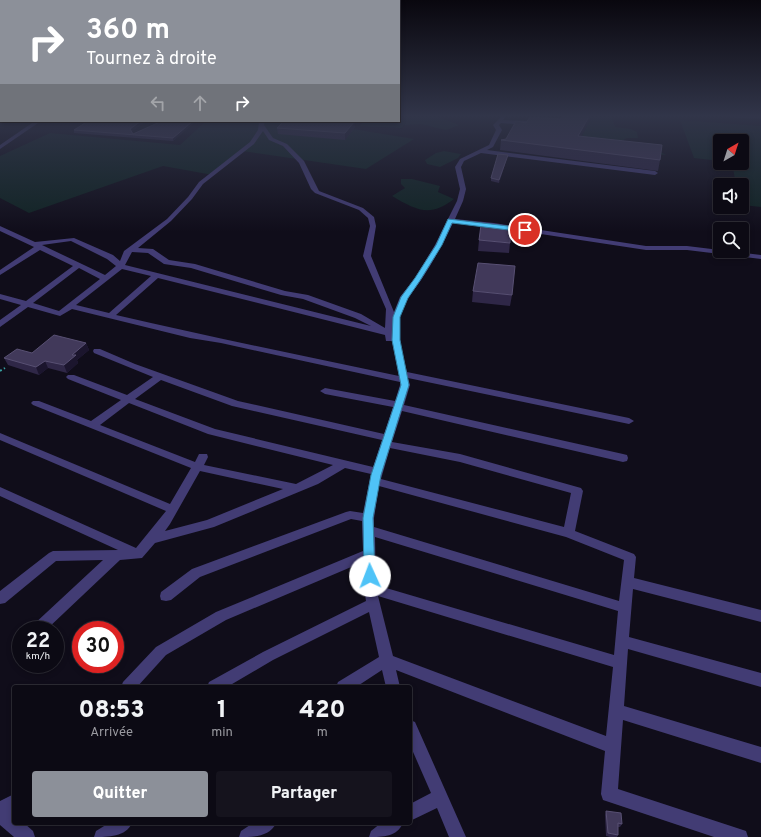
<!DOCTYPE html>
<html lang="fr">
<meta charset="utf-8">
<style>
:root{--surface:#0c0a14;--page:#15131d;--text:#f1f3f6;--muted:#9a9aa0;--line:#2c2b34;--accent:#8c9099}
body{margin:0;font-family:Overpass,sans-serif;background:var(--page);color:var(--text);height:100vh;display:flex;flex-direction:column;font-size:15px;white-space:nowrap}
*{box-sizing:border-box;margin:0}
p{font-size:13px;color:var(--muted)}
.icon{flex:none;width:22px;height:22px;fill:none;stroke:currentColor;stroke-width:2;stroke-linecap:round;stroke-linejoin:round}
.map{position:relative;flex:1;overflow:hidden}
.panel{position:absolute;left:12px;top:685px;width:400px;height:140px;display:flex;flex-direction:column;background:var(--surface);border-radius:4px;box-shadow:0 2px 6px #0003,0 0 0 1px var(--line)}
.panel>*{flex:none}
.hud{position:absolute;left:0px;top:0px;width:400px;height:122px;box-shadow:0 2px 6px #0003,0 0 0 1px var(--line);background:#8c9099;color:#fff;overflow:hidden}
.needle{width:26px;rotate:39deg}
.fabs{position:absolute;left:713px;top:134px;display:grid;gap:8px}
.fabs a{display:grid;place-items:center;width:36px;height:36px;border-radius:4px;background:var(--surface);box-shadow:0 2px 6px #0003,0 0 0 1px var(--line);font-size:20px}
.speed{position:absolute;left:12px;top:621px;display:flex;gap:8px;font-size:20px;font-weight:700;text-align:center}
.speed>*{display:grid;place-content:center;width:52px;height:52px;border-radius:50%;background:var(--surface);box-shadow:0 2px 6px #0003,0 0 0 1px var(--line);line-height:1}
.speed small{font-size:10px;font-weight:400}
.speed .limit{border:6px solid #d22;background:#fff;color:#111}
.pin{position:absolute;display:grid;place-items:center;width:34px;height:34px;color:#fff;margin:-17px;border:2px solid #fff;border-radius:50%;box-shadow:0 1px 4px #0007}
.me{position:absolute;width:44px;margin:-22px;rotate:358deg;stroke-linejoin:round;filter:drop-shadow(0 0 3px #0008)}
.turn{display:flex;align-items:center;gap:14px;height:84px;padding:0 20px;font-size:18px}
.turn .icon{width:52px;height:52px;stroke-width:2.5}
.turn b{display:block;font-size:28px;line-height:34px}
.lanes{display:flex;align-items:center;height:38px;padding:0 20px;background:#0003;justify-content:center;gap:20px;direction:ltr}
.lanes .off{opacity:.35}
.eta{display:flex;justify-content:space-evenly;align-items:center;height:68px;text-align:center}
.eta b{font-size:24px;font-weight:800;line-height:28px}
.primary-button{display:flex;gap:8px;margin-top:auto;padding:8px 20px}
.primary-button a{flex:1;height:46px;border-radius:4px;background:var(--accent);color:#fff;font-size:16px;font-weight:800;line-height:46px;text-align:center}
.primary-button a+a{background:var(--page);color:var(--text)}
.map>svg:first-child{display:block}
</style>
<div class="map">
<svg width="761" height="837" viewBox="0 0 761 837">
<rect width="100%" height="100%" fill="#100d1a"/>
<path fill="#102323" d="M399,115h34l26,10 -13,5 -25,-6 -17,1 -2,3 -42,-2 4,-5h35z
M593,115h18l4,12 16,2 6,3 1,6h-11l-6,3 38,10 7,4 -89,-10z
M680,120l81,6v81l-19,-2v-20h-6l-4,-22h10v-22h-22v20l-26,-3z
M206,121h98l110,18 -48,30 -124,-18 -29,24 -50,-9 -134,47 -29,-15v-42l50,-23 130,12z
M444,151l17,3 -3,4 -18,9 -13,-3 -2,-4 11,-7z
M401,179h11l28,7 -2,6 16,7c-24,19 -38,11 -62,-3l13,-8 -4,-4z"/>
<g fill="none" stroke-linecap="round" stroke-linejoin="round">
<path stroke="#38a0a0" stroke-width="2" stroke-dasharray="2 2.5" stroke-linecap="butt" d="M0,371l5,-3"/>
<path fill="#423c74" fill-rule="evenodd" d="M503,115h4l-4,5 25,1 3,2 -3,2 -27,-2 -2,2 3,5 -9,17 -6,3 168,21 3,2 -3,2 -174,-22 -17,8 -3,6 5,22 -3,12 -8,18 39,4 152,23h41l74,9v4l-74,-9h-41l-152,-23 -41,-4c-9,19 -19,37 -30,54 -8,13 -20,24 -23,40 -3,18 3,38 7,55l222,46 5,3 -5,3 -221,-46 2,7 -6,20 219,49 4,1 1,3 -1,3 -4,1 -221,-51 -10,31 68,12 121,34 2,3 -8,40 59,23 2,3 -2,21 127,32v12l-128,-33 -4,48 132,36v14l-133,-38 -4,57 137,41v16l-138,-43 -5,69 122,40 6,2 2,6h-34l-111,-37 -2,-6 4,-43 -209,-81 4,17h-14l-4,-17 -26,17h-20l2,-5 41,-25 -10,-45 -96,48 -46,27h-20l2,-5 54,-30 103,-51 -2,-13 -1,-26 -137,58 -60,35 -29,32h-16l2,-5 33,-35 60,-35 147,-61 -1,-30 -11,-2 -151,58 -29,23 -5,1 -5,-1 -1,-4 1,-4 31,-23 154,-57 4,-1 13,2 8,-39 -26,-6 -27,16 -104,43 -59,16 -13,15 -22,2 -74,70h-16l2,-4 71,-66 -47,1 -51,42 -5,1v-13l49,-38 4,-2 65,-1 -118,-54v-9l136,61 30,-37 -166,-71v-7l170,71 21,-36 -158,-63 -2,-2 2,-2h6l52,20 30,-21 -53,-21 -2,-2 2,-2h6l53,20 26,-18 -59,-24 -1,-2 1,-2h6l35,15 103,37 146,33 9,-27 -68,-13 -5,-3 5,-3 70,13 5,-16v-3l-179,-39 -31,-5 -118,-29 -12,7 -32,-9 -28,20v-7l21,-15 -21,-6v-5l26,7 47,-35 -33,-16 -40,25v-5l34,-23 -34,-16v-5l35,16 39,-4 39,17 7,6 4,-10 43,-32 21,-22 11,-15 51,-40 8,-12 1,-9h6l-1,4 9,13 14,6 17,17 15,30 44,17 11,9 2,9 -5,30 23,56 6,-15 15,-19 20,-33 22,-44 3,-12 -5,-22 5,-8 29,-14 7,-15 -3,-5zM263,131l6,9 14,6 16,17 12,26 4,4 44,17 9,8 2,8 -7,30 23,53 -1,19 -24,-14 -53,-19 -23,-4 -90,-27 -26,-4 -16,-11 -15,-1 33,-27 21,-22 11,-15 51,-40zM71,241l36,18 9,7 -11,9 -63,-30zM132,252l16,1 16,11 27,4 90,27 22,4 52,19 16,8 -246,-61zM79,268l21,11 -41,32 -26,-8zM122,269l29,7 -42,37 -33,-8zM158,278l227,57 1,6h6l7,35c-95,-20 -189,-39 -283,-61zM161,380l71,26 150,34 -9,27 -158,-38 -80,-30zM129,403l79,31 125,31 -37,19 -92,-19 4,-8 -1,-3h-8l-4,8 -95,-37zM390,448l70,14 111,31 -7,34 -183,-48zM200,471l83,18 -76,31 -42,11 5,-7zM379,486l187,51 58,23 -5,41 -245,-74v-9zM375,537l243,74 -4,44 -238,-70zM378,596l235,71 -7,69 -213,-80z
M35,121h6l-41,28v-4z
M410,720l5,2 51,115h-17l-12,-29 -27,13v-17l21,-11 -21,-48z
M14,794v17l-3,2 3,2v8h10l9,8 2,6h-21l-14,-12v-24z
M109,823h23c-6,14 -24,14 -38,14l2,-6z
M253,823h23c-6,14 -23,14 -37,14l2,-6z
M381,823h22c-6,14 -20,14 -34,14l2,-6z"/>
</g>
<path fill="#2f2747" d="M693,115h68v4z
M560,119l21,17 79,24 -2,11 -158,-21 1,-10 5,-1 20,-16z
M88,121h58l-14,10 1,3 63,-13 -23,20 -99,-8v-3z
M355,122v5l-10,13 -67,-6 -1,-6z
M507,158l-8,25 -8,-2v-3z
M479,240l31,3 -1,10 -31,-2z
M473,291l39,4 -2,11 -38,-4z
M86,343l3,7 -12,10 1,3 -11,10 -19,-5 -9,7 -31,-10 -4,-7z
M606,811l16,13 -2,3h-2v8l-1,2h-7l-4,-1 -1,-21z"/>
<path fill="#1b152d" d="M590,115h3l-17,31 2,-10z
M141,121h5l-15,11 -1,-3z
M193,121h3l-23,20v-3z
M350,121h7l-2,1v5l-10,13v-7z
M508,155l-1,3 -8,25v-3z
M86,343l3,7 -12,10 1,3 -11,10 -3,-8 8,-10z
M45,361l3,7 -9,7 -3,-8z"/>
<path fill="#41395a" stroke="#585073" d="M564,115h26l-12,21 84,9 -2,15 -159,-20 5,-1 10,-18 10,2 4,-6 30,2z
M88,121h53l-11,8 3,5 29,-13h31l-20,17 -99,-8z
M284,121h71l-10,12 -68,-5z
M498,154l10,1 -9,25 -8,-2z
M481,225l30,2 -1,16 -31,-3z
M478,263l37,3 -3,29 -39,-4z
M54,335l32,8 -14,12h4l-12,10 -19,-4 -9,6 -32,-9 13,-9 15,4z
M606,811l15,2 1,11 -4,-1v12l-10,-2z"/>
<linearGradient id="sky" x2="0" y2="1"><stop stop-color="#09070e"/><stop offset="0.5" stop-color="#313549"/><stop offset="1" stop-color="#313549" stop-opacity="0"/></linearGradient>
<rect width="761" height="232" fill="url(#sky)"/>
<path fill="#4fc3f7" stroke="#337fa1" d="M448,219l77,9 3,2 -3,2 -73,-9 -10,22 -21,34 -13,19 -8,19v23l9,45 -28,90 -8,43 2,58 -1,4 -4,1 -4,-1 -2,-4 -1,-58 8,-43 30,-90 -9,-45 1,-23 8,-20 14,-19 21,-33z"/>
</svg>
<div class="fabs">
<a><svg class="needle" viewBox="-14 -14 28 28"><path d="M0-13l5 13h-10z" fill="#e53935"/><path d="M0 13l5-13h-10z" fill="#9a9aa0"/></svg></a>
<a><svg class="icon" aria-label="sound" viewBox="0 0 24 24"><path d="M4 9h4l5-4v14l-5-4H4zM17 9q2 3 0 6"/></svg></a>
<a><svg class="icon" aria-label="search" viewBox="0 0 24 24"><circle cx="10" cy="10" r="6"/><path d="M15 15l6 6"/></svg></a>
</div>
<div class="speed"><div>22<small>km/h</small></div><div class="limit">30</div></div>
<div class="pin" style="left:525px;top:230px;background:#d93025"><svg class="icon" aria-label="arrive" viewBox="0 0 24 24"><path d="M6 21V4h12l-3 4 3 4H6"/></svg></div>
<svg class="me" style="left:370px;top:576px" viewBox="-20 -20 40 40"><circle r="19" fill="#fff"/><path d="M0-13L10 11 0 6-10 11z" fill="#4fc3f7"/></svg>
<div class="hud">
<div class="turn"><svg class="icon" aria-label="right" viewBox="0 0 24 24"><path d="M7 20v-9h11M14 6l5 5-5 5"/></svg><div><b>360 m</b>Tournez à droite</div></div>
<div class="lanes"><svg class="icon off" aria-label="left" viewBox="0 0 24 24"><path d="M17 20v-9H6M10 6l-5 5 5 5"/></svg><svg class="icon off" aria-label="ahead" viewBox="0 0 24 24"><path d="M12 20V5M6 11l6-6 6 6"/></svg><svg class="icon" aria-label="right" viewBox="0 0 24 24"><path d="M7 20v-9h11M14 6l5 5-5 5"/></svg></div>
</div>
<section class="panel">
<div class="eta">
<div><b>08:53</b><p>Arrivée</p></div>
<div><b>1</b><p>min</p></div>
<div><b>420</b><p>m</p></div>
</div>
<div class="primary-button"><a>Quitter</a><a>Partager</a></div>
</section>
</div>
